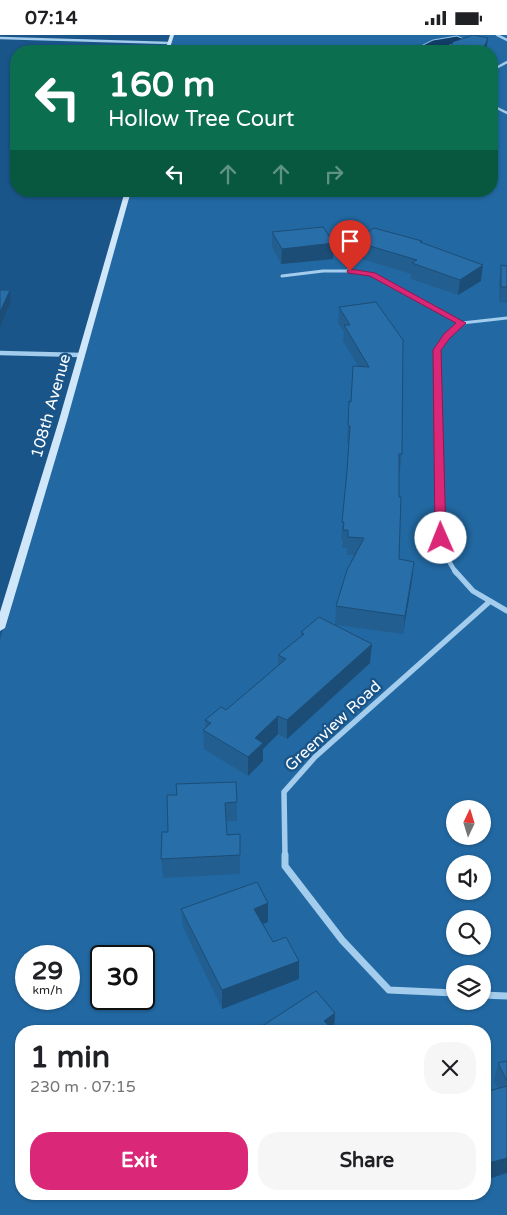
<!DOCTYPE html>
<meta charset="utf-8">
<style>
:root{--surface:#fff;--page:#f6f6f6;--text:#202124;--muted:#757577;--accent:#db2777}
body{margin:0;font-family:"Varela Round",sans-serif;background:var(--page);color:var(--text);height:100vh;display:flex;flex-direction:column;font-size:19px;white-space:nowrap}
*{box-sizing:border-box;margin:0}
p{font-size:16px;color:var(--muted)}
.icon{flex:none;width:28px;height:28px;fill:none;stroke:currentColor;stroke-width:2;stroke-linecap:round;stroke-linejoin:round}
.map{position:relative;flex:1;overflow:hidden}
.drawer{position:absolute;left:15px;top:990px;width:476px;height:175px;display:flex;flex-direction:column;background:var(--surface);border-radius:20px;box-shadow:0 1px 4px #0004}
.drawer>*{flex:none}
.top-card{position:absolute;left:10px;top:10px;width:488px;height:152px;border-radius:20px;box-shadow:0 1px 4px #0004;background:#0b6e4f;color:#fff;overflow:hidden}
.needle{width:32px;rotate:4deg}
.controls{position:absolute;left:446px;top:765px;display:grid;gap:10px}
.controls a{display:grid;place-items:center;width:45px;height:45px;border-radius:50%;background:var(--surface);box-shadow:0 1px 4px #0004;font-size:25px}
.speed{position:absolute;left:15px;top:910px;display:flex;gap:10px;font-size:25px;font-weight:700;text-align:center}
.speed>*{display:grid;place-content:center;width:65px;height:65px;border-radius:50%;background:var(--surface);box-shadow:0 1px 4px #0004;line-height:1}
.speed small{font-size:12px;font-weight:400}
.speed .limit{border:2px solid #111;border-radius:8px;background:#fff;color:#111}
.pin{position:absolute;display:grid;place-items:center;width:42px;height:42px;color:#fff;margin:-51px -21px;border-radius:50% 50% 50% 0;rotate:-45deg;box-shadow:0 0 5px #0007}
.pin .icon{rotate:45deg}
.me{position:absolute;width:55px;margin:-28px;rotate:359deg;stroke-linejoin:round;filter:drop-shadow(0 0 4px #0008)}
.turn{display:flex;align-items:center;gap:18px;height:105px;padding:0 15px;font-size:22px}
.turn .icon{width:65px;height:65px;stroke-width:2.5}
.turn b{display:block;font-size:35px;line-height:42px}
.lanes{display:flex;align-items:center;height:48px;padding:0 15px;background:#0003;justify-content:center;gap:25px;direction:ltr}
.lanes .off{opacity:.35}
.round{display:grid;place-items:center;flex:none;width:52px;height:52px;border-radius:20px;background:var(--page)}
.head{display:flex;align-items:center;justify-content:space-between;height:85px;padding:0 15px}
h1{font-size:30px;font-weight:700;line-height:38px}
.primary-button{display:flex;gap:10px;margin-top:auto;padding:10px 15px}
.primary-button a{flex:1;height:58px;border-radius:20px;background:var(--accent);color:#fff;font-size:20px;font-weight:700;line-height:58px;text-align:center}
.primary-button a+a{background:var(--page);color:var(--text)}
.status{display:flex;justify-content:space-between;align-items:center;height:35px;padding:0 25px;background:var(--surface);direction:ltr}
.status svg{height:14px;fill:currentColor}
.map>svg:first-child{display:block}
</style>
<div class="status"><b>07:14</b><svg viewBox="0 0 49 12"><path d="M0 12V9h3v3zM5 12V6h3v6zM10 12V3h3v9zM15 12V0h3v12zM26 1h20v11H26zM47 4h2v5h-2z"/></svg></div>
<div class="map">
<svg width="507" height="1180" viewBox="0 0 507 1180">
<rect width="100%" height="100%" fill="#1a558a"/>
<path fill="#2269a3" fill-rule="evenodd" d="M173,0h334v1180h-507v-575l128,-449h363v-140h-323zM455,774h27v27h-27zM455,829h27v27h-27zM455,884h27v27h-27zM26,921h43v43h-43zM101,921h43v43h-43zM455,939h27v27h-27zM21,996h464v163h-464z"/>
<path fill="#113e67" stroke="#96c8ef" d="M457,1l9,4 -34,11h-21l22,-11z"/>
<g fill="none" stroke-linecap="round" stroke-linejoin="round">
<path stroke="#a3cced" stroke-width="2.5" d="M497,0l10,5
M0,3l170,5
M491,48l5,-15 11,-6
M491,70l16,8"/>
<path stroke="#a3cced" stroke-width="3" d="M282,241l41,-5h28l21,3 90,49
M437,315l10,-14 15,-13 45,-5"/>
<path stroke="#a3cced" stroke-width="4.5" d="M438,313l3,190 6,20 9,15
M0,318l81,2"/>
<path stroke="#a3cced" stroke-width="5.5" d="M455,536l18,20 34,20
M285,821l-1,-64 31,-35 173,-154"/>
<path stroke="#a3cced" stroke-width="7" d="M285,820v11l57,74 47,50 66,3
M482,960l25,1"/>
<path fill="#d0e6f9" fill-rule="evenodd" d="M170,0h4l-5,16h-4z
M125,156h6l-64,229 -62,208 -5,3v-19l59,-192z"/>
</g>
<path fill="#225f90" d="M272,197l62,11 -1,16 -52,5 -9,-17z
M353,206l68,2 60,38 -23,14 -47,-16v-5l-59,-18z
M501,230l6,1v37l-8,-1v-21z
M376,267l26,152 -2,17h-1v88l13,21 -9,54 -68,-9 1,-19 18,-51h-7v-7h-5l1,-8h-2l8,-97h-2l1,-25 10,-52 -15,-25 1,-9 -6,-9 1,-16z
M301,597l69,31 -83,76 -9,-5 -15,15v12l-15,15 -44,-27 -1,-19 2,-1v-9l21,-10 52,-44v-11l23,-19z
M167,760l70,7v19h-11l1,14 13,-1v40l-77,4 -2,-19 7,-27z
M181,874l87,13 -5,2 10,18 26,19v18l-77,30 -39,-82z
M507,1026v112l-9,-84 -4,-8 4,-18z"/>
<path fill="#1c4d76" d="M488,3l-1,8 -2,5h-3z
M334,208l-1,16 -52,5 1,-15z
M483,230l-2,16 -23,14 2,-15z
M10,255l1,11 -11,26v-15z
M414,527l-2,18 -9,54 2,-18z
M372,609l-2,19 -83,76v-19z
M278,681v18l-15,15v12l-15,15v-19l7,-19z
M268,868v19l-14,5v-18z
M299,926v18l-77,30v-19z
M335,978l-1,18 -10,-10z
M507,1123v15l-22,7v-16z"/>
<path fill="#286ea8" stroke="#1c4d76" d="M473,0l15,3 -6,13h-34l5,-9z
M323,192l11,16 -52,6 -10,-17z
M374,193l48,13 -2,1 63,23 -23,15 -48,-17 5,-3 -64,-19z
M501,230l6,1v21h-6z
M0,255h10l-10,22z
M376,267l27,38 -1,114h-3v43h2l-2,62 15,3 -9,54 -69,-10 11,-36 17,-32 -16,-1v-7h-5l1,-8h-2l5,-51 3,-45 -2,-1 1,-24 2,1 2,-36 16,1 -25,-42h6l-11,-18z
M319,582l53,27 -85,76 -9,-4 -23,22 8,5 -15,14 -45,-27 8,-7 -6,-3 16,-13 5,3 60,-51 -8,-4 26,-21 -3,-2z
M236,747l1,20 -12,1 2,32 13,-1v21l-79,4 1,-27h6l-1,-37h10l-1,-11z
M257,847l11,21 -14,6 19,33 13,-5 13,24 -77,29 -41,-81z
M316,956l19,22 -11,8 10,10h-72l-3,-3z
M507,1026v20l-9,-18z
M507,1051v72l-22,6v-72z"/>
<path fill="#db2777" stroke="#8e194d" d="M350,234l25,4 91,50 -16,15 -9,12 5,188 -2,2 -3,1 -6,-3 -2,-188 11,-16 12,-11 -86,-47 -22,-3 -1,-2z"/>
<g text-anchor="middle" dominant-baseline="central" stroke-width="5" stroke-linejoin="round" paint-order="stroke">
<g font-size="16" fill="#fff" stroke="#1a558a">
<text transform="translate(51 371) rotate(-74)">108th Avenue</text>
<text transform="translate(333 691) rotate(-43)">Greenview Road</text>
</g>
</g>
</svg>
<div class="controls">
<a><svg class="needle" viewBox="-14 -14 28 28"><path d="M0-13l5 13h-10z" fill="#e53935"/><path d="M0 13l5-13h-10z" fill="#757577"/></svg></a>
<a><svg class="icon" aria-label="sound" viewBox="0 0 24 24"><path d="M4 9h4l5-4v14l-5-4H4zM17 9q2 3 0 6"/></svg></a>
<a><svg class="icon" aria-label="search" viewBox="0 0 24 24"><circle cx="10" cy="10" r="6"/><path d="M15 15l6 6"/></svg></a>
<a><svg class="icon" aria-label="layers" viewBox="0 0 24 24"><path d="M12 4l9 5-9 5-9-5zM3 14l9 5 9-5"/></svg></a>
</div>
<div class="speed"><div>29<small>km/h</small></div><div class="limit">30</div></div>
<div class="pin" style="left:350px;top:236px;background:#d93025"><svg class="icon" aria-label="arrive" viewBox="0 0 24 24"><path d="M6 21V4h12l-3 4 3 4H6"/></svg></div>
<svg class="me" style="left:441px;top:503px" viewBox="-20 -20 40 40"><circle r="19" fill="#fff"/><path d="M0-13L10 11 0 6-10 11z" fill="#db2777"/></svg>
<div class="top-card">
<div class="turn"><svg class="icon" aria-label="left" viewBox="0 0 24 24"><path d="M17 20v-9H6M10 6l-5 5 5 5"/></svg><div><b>160 m</b>Hollow Tree Court</div></div>
<div class="lanes"><svg class="icon" aria-label="left" viewBox="0 0 24 24"><path d="M17 20v-9H6M10 6l-5 5 5 5"/></svg><svg class="icon off" aria-label="ahead" viewBox="0 0 24 24"><path d="M12 20V5M6 11l6-6 6 6"/></svg><svg class="icon off" aria-label="ahead" viewBox="0 0 24 24"><path d="M12 20V5M6 11l6-6 6 6"/></svg><svg class="icon off" aria-label="right" viewBox="0 0 24 24"><path d="M7 20v-9h11M14 6l5 5-5 5"/></svg></div>
</div>
<section class="drawer">
<div class="head"><div><h1>1 min</h1><p>230 m · 07:15</p></div><a class="round"><svg class="icon" aria-label="close" viewBox="0 0 24 24"><path d="M6 6l12 12M18 6L6 18"/></svg></a></div>
<div class="primary-button"><a>Exit</a><a>Share</a></div>
</section>
</div>
